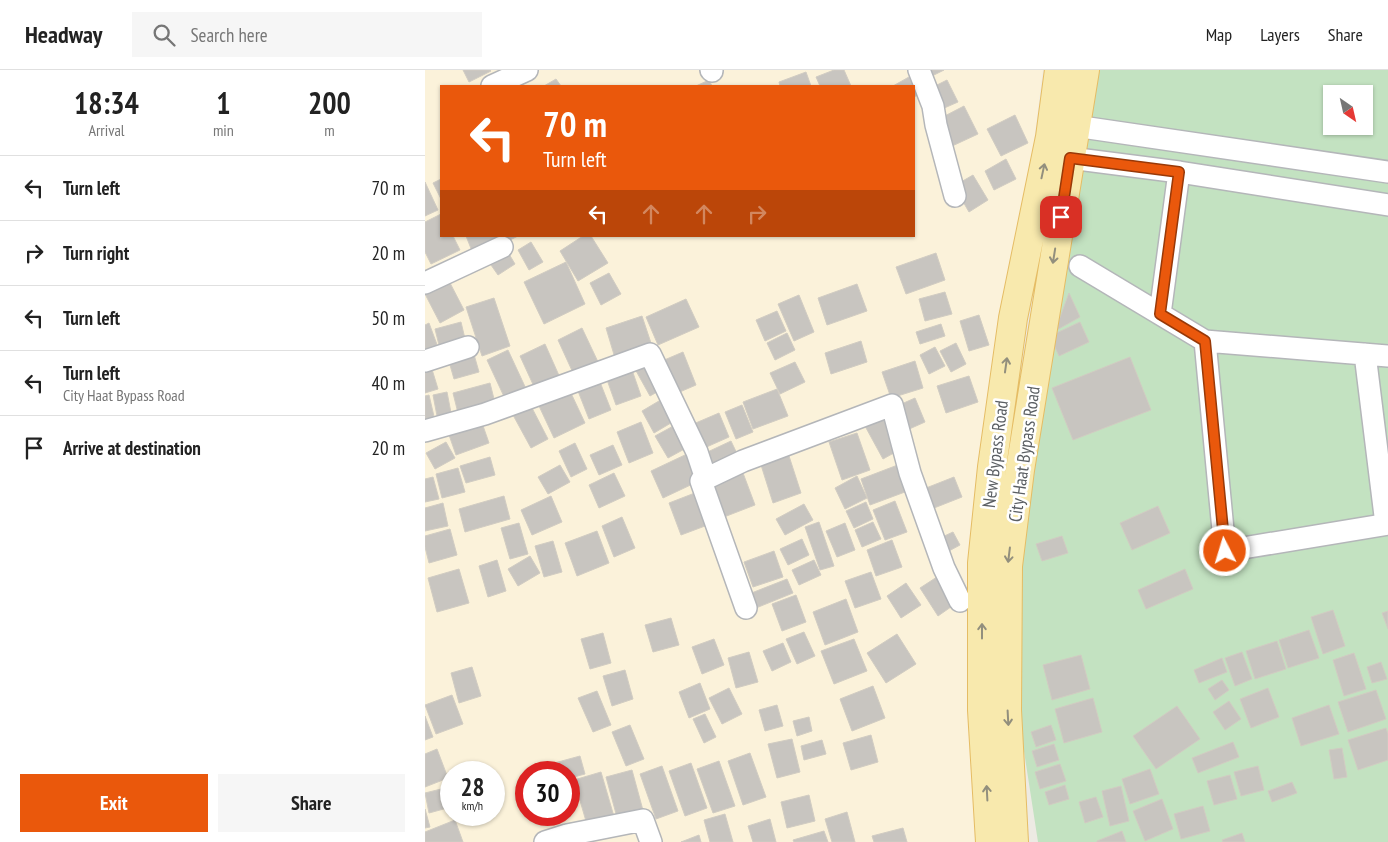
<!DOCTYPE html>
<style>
:root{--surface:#fff;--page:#f6f6f6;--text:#222;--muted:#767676;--line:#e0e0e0;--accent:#ea580c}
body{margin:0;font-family:"PT Sans Narrow",sans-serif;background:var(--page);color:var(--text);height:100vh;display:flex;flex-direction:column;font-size:19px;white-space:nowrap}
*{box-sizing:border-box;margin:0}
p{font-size:16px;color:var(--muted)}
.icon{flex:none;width:28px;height:28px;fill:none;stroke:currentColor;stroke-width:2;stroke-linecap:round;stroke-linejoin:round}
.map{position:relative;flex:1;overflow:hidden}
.drawer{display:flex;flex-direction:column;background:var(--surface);width:425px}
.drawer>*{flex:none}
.guide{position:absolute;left:15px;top:15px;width:475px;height:152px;border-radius:0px;box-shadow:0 1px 4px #0004;background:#ea580c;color:#fff;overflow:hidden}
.needle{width:32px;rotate:146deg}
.tools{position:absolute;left:898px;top:15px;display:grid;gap:10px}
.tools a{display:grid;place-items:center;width:50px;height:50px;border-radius:0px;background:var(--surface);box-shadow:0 1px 4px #0004;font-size:25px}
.speed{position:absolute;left:15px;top:691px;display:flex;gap:10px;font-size:25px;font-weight:700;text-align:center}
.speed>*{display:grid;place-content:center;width:65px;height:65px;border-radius:50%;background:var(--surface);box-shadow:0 1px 4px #0004;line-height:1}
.speed small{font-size:12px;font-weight:400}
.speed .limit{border:8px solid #d22;background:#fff;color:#111}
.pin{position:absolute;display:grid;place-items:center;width:42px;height:42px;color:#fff;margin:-21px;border-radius:10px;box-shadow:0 2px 8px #0006}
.me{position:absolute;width:55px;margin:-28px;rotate:355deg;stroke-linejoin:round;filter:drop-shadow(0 0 4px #0008)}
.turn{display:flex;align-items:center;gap:18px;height:105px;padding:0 20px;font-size:22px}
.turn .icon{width:65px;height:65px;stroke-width:2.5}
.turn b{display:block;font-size:35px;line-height:42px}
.lanes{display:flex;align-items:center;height:48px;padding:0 20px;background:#0003;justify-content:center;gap:25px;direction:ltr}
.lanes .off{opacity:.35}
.eta{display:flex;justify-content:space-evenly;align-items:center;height:85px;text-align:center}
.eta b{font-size:30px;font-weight:800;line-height:35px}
.primary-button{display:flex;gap:10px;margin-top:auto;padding:10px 20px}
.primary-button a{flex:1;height:58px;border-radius:0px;background:var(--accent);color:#fff;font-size:20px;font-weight:800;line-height:58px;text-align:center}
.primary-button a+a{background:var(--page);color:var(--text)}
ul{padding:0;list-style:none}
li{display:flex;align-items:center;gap:15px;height:65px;padding:0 20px;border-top:1px solid var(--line)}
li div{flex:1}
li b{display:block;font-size:19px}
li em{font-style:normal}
header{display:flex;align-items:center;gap:30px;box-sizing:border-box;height:70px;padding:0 25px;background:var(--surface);border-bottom:1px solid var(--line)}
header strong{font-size:24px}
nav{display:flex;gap:28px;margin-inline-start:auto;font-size:18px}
.search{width:350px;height:45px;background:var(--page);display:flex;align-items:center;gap:12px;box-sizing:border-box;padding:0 18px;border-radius:0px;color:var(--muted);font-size:19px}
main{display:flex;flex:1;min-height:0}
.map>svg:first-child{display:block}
</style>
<header>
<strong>Headway</strong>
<div class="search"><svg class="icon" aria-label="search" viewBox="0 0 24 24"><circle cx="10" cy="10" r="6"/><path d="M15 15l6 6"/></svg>Search here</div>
<nav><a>Map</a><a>Layers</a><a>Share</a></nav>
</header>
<main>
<section class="drawer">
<div class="eta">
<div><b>18:34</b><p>Arrival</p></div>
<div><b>1</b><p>min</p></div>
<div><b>200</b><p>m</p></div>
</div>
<ul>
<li><svg class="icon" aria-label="left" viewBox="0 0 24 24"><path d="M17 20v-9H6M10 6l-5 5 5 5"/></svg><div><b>Turn left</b></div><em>70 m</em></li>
<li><svg class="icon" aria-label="right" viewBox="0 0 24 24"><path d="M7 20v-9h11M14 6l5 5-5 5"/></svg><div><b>Turn right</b></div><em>20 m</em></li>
<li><svg class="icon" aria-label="left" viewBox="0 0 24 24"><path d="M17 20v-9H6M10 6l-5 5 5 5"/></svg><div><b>Turn left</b></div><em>50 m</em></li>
<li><svg class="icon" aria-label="left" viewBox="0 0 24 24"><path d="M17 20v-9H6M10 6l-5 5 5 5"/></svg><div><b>Turn left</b><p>City Haat Bypass Road</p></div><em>40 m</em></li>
<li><svg class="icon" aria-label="arrive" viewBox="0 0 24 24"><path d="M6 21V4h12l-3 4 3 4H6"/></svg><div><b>Arrive at destination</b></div><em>20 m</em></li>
</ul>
<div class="primary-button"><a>Exit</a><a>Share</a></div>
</section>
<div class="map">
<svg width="963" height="772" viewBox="0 0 963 772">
<rect width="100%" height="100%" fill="#edeae3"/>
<path fill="#fbf2da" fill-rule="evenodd" d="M0,0h618l-73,588 21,184h-566zM16,16h473v150h-473zM26,702h43v43h-43zM101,702h43v43h-43z"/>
<path fill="#c3e2c1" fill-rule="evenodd" d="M661,0h302v772h-350l-29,-188zM906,24h33v32h-33z"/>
<path fill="#c8c5c0" stroke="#d1ccc2" d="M38,0h27l1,1 -22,11z
M409,0h10l7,16h-31l-4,-9z
M502,0h17l-14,7z
M381,2l5,14h-31l-1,-4z
M491,3l10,17 -12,7v-11h-21z
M131,9l5,7h-17z
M284,10l3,6h-16z
M522,10l11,22 -16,7 -11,-21z
M539,36l14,28 -28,13 -13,-27z
M590,45l13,28 -27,13 -14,-27z
M581,89l10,20 -22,11 -9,-19z
M548,105l15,25 -19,12 -15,-26z
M16,109v20l-8,-16z
M0,112l13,28 -13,6z
M16,144v22h12l7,14 -29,14 -6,-12v-30z
M41,166h29l4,10 -25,10z
M78,166h15l-12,6z
M158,166h8l17,27 -30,18 -18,-30z
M106,172l12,20 -14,8 -11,-20z
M511,183l9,27 -39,14 -10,-27z
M84,184l6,10 -17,11 -7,-10z
M141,192l19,42 -41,20 -20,-42z
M184,203l12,21 -20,11 -11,-22z
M24,211l15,29 -24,13 -15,-29z
M432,214l10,27 -40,14 -9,-27z
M520,222l7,22 -27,7 -6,-22z
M644,223l11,24 -25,14z
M374,225l15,37 -20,9 -16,-37z
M69,228l16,48 -28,10 -16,-49z
M261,229l13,28 -41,18 -12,-28z
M352,241l9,20 -21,10 -9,-21z
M554,245l10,30 -20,6 -9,-30z
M217,246l10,30 -37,12 -9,-30z
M36,252l5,21 -26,6 -5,-20z
M655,252l9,20 -30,14 -9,-20z
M4,253l10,27 -14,5v-30z
M516,254l4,12 -25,8 -4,-12z
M157,258l17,36 -25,11 -16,-35z
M362,263l8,17 -20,10 -8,-17z
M436,271l6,21 -36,12 -6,-21z
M531,273l10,21 -15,8 -11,-21z
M120,274l16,36 -25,11 -16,-35z
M510,277l10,19 -16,8 -9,-19z
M83,280l20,43 -21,10 -20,-43z
M48,281l6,21 -25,7 -6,-21z
M258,282l13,33 -21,9 -13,-33z
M705,287l21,53 -78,30 -21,-52z
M224,291l15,27 -14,8 -15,-27z
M490,291l8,27 -32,10 -9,-26z
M370,292l10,20 -25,12 -10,-21z
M6,296l7,23 -13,4v-26z
M206,297l10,29 -25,9 -10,-28z
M544,306l9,26 -32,11 -9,-27z
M173,307l13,33 -22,9 -13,-33z
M65,313l6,24 -37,10 -6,-24z
M352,319l11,27 -35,13 -10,-27z
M145,321l15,32 -31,15 -15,-32z
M22,322l5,26 -14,3 -5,-26z
M4,325l7,30 -11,2v-31z
M239,328l12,22 -22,13 -12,-22z
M490,328l10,24 -18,8 -10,-24z
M317,335l11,27 -17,7 -11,-27z
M106,336l17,33 -17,9 -18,-33z
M294,343l10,24 -27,12 -11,-24z
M458,346l18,33 -18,10 -18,-33z
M56,350l8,23 -33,12 -8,-23z
M216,352l12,31 -24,10 -12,-31z
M252,354l13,22 -22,12 -13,-22z
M432,363l13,37 -28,10 -13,-38z
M306,371l9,19 -32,15 -9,-19z
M21,372l9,16 -20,11 -9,-16z
M150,373l12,26 -16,8 -12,-26z
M188,375l9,20 -23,10 -9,-20z
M262,384l12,27 -36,17 -12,-27z
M364,386l12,37 -28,10 -12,-38z
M65,387l5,18 -29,8 -6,-17z
M478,393l10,26 -43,16 -9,-26z
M135,395l10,17 -22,12 -10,-17z
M33,398l7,24 -23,6 -6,-24z
M189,403l11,23 -26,12 -10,-23z
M318,403l12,32 -31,12 -13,-32z
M432,406l10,22 -22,11 -10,-21z
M8,407l6,22 -14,3v-23z
M529,407l8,20 -33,13 -8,-20z
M275,421l13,32 -32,12 -12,-32z
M79,426l6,23 -45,13 -6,-23z
M126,426l11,26 -30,13 -11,-25z
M470,431l12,31 -22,8 -12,-30z
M441,432l7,17 -19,9 -8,-17z
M18,433l5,23 -23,5v-23z
M379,434l9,16 -28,15 -9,-16z
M733,436l12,27 -38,17 -12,-27z
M197,447l13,31 -21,9 -12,-31z
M394,452l15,44 -14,4 -15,-43z
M448,452l8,17 -19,8 -7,-17z
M94,453l9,31 -18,5 -9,-31z
M420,453l10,27 -18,7 -11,-26z
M25,459l7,26 -28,8 -4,-16v-11z
M172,461l12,32 -32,13 -12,-33z
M528,462l7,13 -13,7 -7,-14z
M637,466l6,17 -26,8 -6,-17z
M377,469l7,16 -21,10 -8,-16z
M467,470l10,27 -26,9 -9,-26z
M128,471l9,31 -18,5 -9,-31z
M349,481l9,26 -30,10 -9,-25z
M105,486l10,17 -22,13 -10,-17z
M72,490l9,31 -18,6 -9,-31z
M389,490l7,15 -22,10 -7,-15z
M34,499l10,34 -32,9 -9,-34z
M760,499l8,20 -47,20 -8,-19z
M446,502l10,27 -26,9 -10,-27z
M515,505l18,27 -20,14 -18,-28z
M362,509l6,14 -37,15 -7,-14z
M481,513l15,22 -20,13 -14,-22z
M371,525l10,27 -24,9 -10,-27z
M421,529l12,33 -33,13 -12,-33z
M908,540l12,36 -22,8 -12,-37z
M963,541v18l-6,-16z
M246,548l8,27 -26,7 -8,-27z
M884,560l10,28 -31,10 -9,-28z
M379,562l11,24 -18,8 -11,-25z
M178,563l8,30 -21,6 -9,-30z
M472,564l19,30 -30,19 -19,-30z
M289,569l10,26 -22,9 -10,-27z
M429,569l13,32 -33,13 -13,-33z
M852,571l9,28 -31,10 -9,-28z
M358,573l8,19 -19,9 -9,-20z
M324,582l9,30 -22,6 -8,-30z
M817,582l10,27 -17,7 -10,-28z
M929,583l12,36 -22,7 -11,-36z
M656,585l9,34 -38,11 -9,-35z
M797,588l5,14 -28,11 -5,-13z
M956,592l6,17 -15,4 -5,-16z
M47,597l9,29 -22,7 -8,-30z
M200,600l8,29 -21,7 -9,-30z
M797,610l7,10 -14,10 -7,-11z
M275,613l10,26 -21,9 -10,-26z
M448,616l12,32 -33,13 -12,-32z
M304,618l13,26 -20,10 -13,-26z
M843,618l11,29 -28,11 -11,-29z
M951,620l10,29 -38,13 -10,-30z
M172,621l14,34 -18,7 -15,-34z
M27,625l11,29 -27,10 -11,-29z
M668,628l9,34 -38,11 -9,-34z
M804,631l12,18 -16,11 -12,-18z
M352,635l6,21 -18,5 -6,-21z
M904,635l10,29 -38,12 -9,-28z
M752,636l23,33 -44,30 -23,-33z
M280,644l11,23 -12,6 -11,-24z
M0,646l8,21 -8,3z
M384,647l3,14 -15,5 -4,-15z
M205,655l14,34 -18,7 -14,-34z
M626,655l5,15 -20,7 -5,-15z
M961,658l2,6v26l-30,10 -10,-30z
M446,665l7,27 -27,8 -8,-27z
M367,669l8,33 -23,6 -9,-34z
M397,670l4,14 -22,6 -3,-14z
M808,672l6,15 -41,16 -6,-15z
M629,674l5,16 -22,7 -5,-16z
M917,678l5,29 -13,2 -5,-29z
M12,679l11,29 -23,9v-33z
M325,683l16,44 -23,8 -15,-44z
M155,686l5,18 -15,4 2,9 -3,1v-16h-20l-2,-7z
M294,691l16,45 -22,7 -16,-44z
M266,693l16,45 -22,8 -16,-45z
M635,694l6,17 -26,8 -5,-17z
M237,696l16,45 -22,8 -16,-45z
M833,696l6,24 -23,6 -7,-24z
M725,699l9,25 -29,10 -8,-25z
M207,700l12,44 -26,7 -12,-44z
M176,702l14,48 -27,8 -14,-48z
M805,705l7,24 -23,6 -7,-24z
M867,712l5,11 -25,9 -4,-11z
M640,715l4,14 -20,6 -4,-13z
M696,716l8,35 -19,5 -8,-35z
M20,718l6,19 -22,6 -4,-20z
M384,725l6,26 -28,7 -6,-26z
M671,727l7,20 -18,6 -6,-21z
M737,729l11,30 -28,12 -12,-30z
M778,736l7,25 -29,8 -7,-25z
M0,739l5,18 -5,1z
M422,742l8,30h-23l-7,-23z
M300,744l8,28h-23l-6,-22z
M345,749l6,23h-23l-5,-16z
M30,750l8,22h-38v-10z
M478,758l4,14h-33l-2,-6z
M399,761l4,11h-34l-1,-2z
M697,761l4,11h-29v-1z
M817,763l3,9h-22l-1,-2z
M274,765l2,7h-20z"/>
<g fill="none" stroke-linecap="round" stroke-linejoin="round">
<defs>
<path id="minor" d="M286,0l1,1
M494,0l14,36 3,19 19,71
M67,16l35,-16
M650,56l313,46
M645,88l109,14 209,33
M655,196l125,75 183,15
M0,213l77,-36
M735,244l19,-142
M780,271l20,210 163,-27
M940,284l21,170
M0,291l43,-14
M0,361l60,-17 165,-60 47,98 9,27
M321,538l-45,-127 42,-20 149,-56 18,68 34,95 16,33
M120,772l22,-7 76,-15 8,22"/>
<path id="primary" d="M565,772l-8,-132v-147l10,-96 21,-149 37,-181 9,-67
M589,772l-7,-132 1,-144 12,-96 65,-400"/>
</defs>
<use href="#minor" stroke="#b4b6b9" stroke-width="24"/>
<use href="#primary" stroke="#e5bc64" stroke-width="30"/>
<use href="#minor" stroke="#fff" stroke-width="21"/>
<use href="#primary" stroke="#f8e9ad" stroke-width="28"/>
</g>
<defs><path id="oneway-shaft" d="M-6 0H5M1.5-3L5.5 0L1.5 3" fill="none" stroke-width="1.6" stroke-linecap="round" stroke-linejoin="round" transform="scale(1.25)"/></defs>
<g stroke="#928f7d">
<use href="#oneway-shaft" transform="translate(618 101) rotate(-78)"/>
<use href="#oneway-shaft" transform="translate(629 186) rotate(99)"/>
<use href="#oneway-shaft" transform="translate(581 295) rotate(-82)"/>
<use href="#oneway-shaft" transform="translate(584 485) rotate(97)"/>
<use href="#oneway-shaft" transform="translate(557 561) rotate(-90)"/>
<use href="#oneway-shaft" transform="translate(583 648) rotate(87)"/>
<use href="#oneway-shaft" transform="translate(562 723) rotate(-93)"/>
</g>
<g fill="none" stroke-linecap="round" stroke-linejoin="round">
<defs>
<path id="route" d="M636,147l9,-59 109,14 -19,142 45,27 20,210"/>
</defs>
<use href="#route" stroke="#983908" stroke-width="12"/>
<use href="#route" stroke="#ea580c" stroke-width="9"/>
</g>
<g text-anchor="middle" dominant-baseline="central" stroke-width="5" stroke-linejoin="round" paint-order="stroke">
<g font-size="18" fill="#5b5f63" stroke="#fff">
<text transform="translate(570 384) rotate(-83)">New Bypass Road</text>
<text transform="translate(599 384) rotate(-82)">City Haat Bypass Road</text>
</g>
</g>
</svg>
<div class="tools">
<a><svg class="needle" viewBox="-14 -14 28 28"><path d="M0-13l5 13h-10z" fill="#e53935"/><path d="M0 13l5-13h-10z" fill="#767676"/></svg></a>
</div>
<div class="speed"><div>28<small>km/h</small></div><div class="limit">30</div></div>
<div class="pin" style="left:636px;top:147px;background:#d93025"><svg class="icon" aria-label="arrive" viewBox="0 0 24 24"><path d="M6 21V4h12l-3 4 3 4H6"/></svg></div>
<svg class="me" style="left:800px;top:481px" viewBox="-20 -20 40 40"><circle r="17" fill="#ea580c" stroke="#fff" stroke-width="3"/><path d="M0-11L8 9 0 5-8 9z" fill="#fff"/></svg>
<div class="guide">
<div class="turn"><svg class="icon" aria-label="left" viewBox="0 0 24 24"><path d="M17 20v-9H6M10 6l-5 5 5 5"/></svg><div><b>70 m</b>Turn left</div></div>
<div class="lanes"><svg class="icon" aria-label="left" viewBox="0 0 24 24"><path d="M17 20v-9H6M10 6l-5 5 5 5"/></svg><svg class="icon off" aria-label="ahead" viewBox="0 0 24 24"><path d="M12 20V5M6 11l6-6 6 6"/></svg><svg class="icon off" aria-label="ahead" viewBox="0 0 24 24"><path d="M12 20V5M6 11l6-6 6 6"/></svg><svg class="icon off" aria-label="right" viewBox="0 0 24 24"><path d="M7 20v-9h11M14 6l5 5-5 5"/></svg></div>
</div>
</div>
</main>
